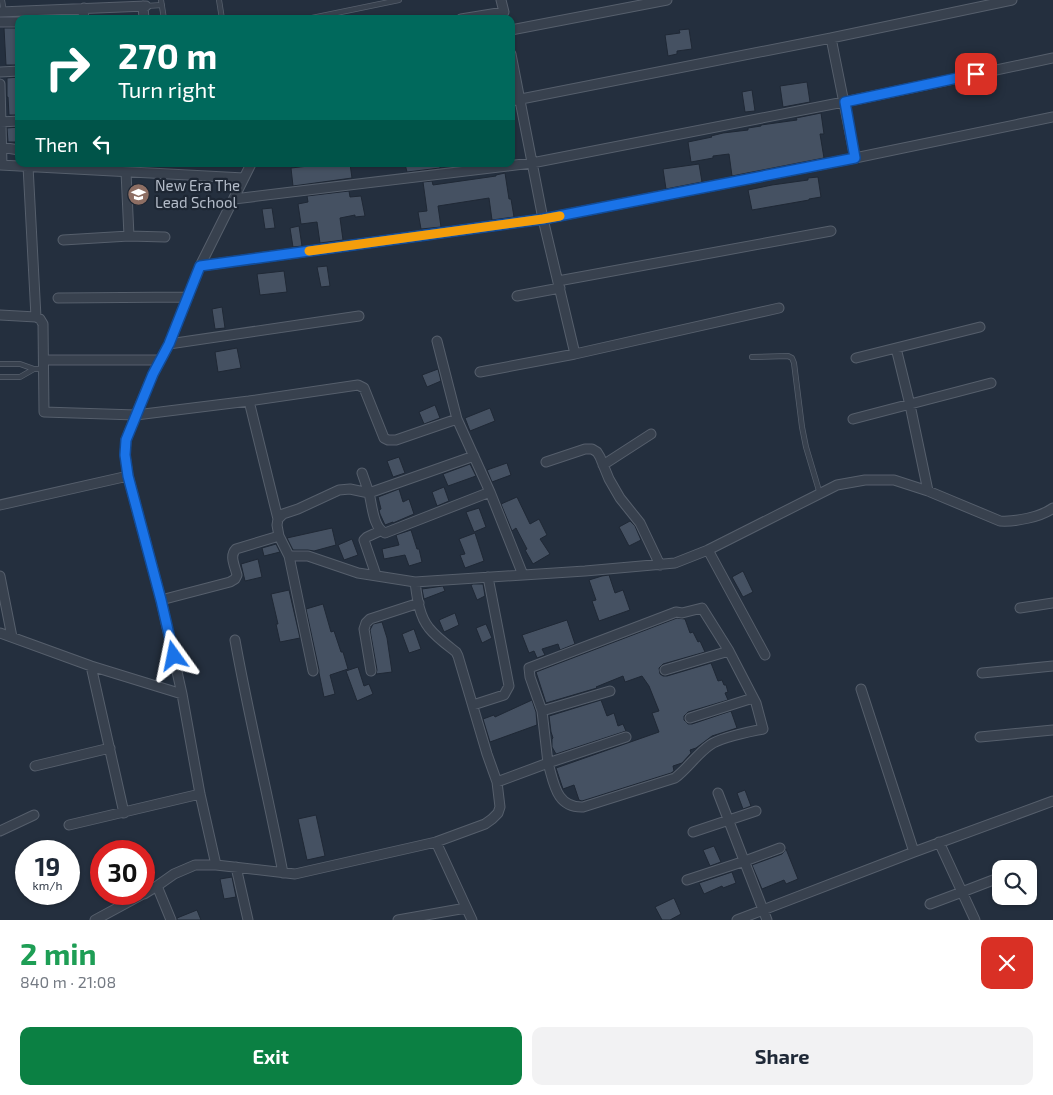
<!DOCTYPE html>
<meta charset="utf-8">
<style>
:root{--surface:#fff;--page:#f2f2f3;--text:#1f2937;--muted:#747a83;--accent:#0b8043}
body{margin:0;font-family:"Exo 2",sans-serif;background:var(--page);color:var(--text);height:100vh;display:flex;flex-direction:column;font-size:19px;white-space:nowrap}
*{box-sizing:border-box;margin:0}
p{font-size:16px;color:var(--muted)}
.icon{flex:none;width:28px;height:28px;fill:none;stroke:currentColor;stroke-width:2;stroke-linecap:round;stroke-linejoin:round}
.map{position:relative;height:920px;overflow:hidden}
.sheet{display:flex;flex-direction:column;background:var(--surface);flex:1}
.sheet>*{flex:none}
.banner{position:absolute;left:15px;top:15px;width:500px;height:152px;border-radius:10px;box-shadow:0 1px 4px #0004;background:#00695c;color:#fff;overflow:hidden}
.fabs{position:absolute;left:992px;top:860px;display:grid;gap:10px}
.fabs a{display:grid;place-items:center;width:45px;height:45px;border-radius:10px;background:var(--surface);box-shadow:0 1px 4px #0004;font-size:25px}
.speed{position:absolute;left:15px;top:840px;display:flex;gap:10px;font-size:25px;font-weight:700;text-align:center}
.speed>*{display:grid;place-content:center;width:65px;height:65px;border-radius:50%;background:var(--surface);box-shadow:0 1px 4px #0004;line-height:1}
.speed small{font-size:12px;font-weight:400}
.speed .limit{border:8px solid #d22;background:#fff;color:#111}
.pin{position:absolute;display:grid;place-items:center;width:42px;height:42px;color:#fff;margin:-21px;border-radius:10px;box-shadow:0 2px 8px #0006}
.me{position:absolute;width:55px;margin:-28px;rotate:348deg;stroke-linejoin:round;filter:drop-shadow(0 0 4px #0008)}
.turn{display:flex;align-items:center;gap:18px;height:105px;padding:0 20px;font-size:22px}
.turn .icon{width:65px;height:65px;stroke-width:2.5}
.turn b{display:block;font-size:35px;line-height:42px}
.then{display:flex;align-items:center;height:48px;padding:0 20px;background:#0003;gap:10px;font-size:19px}
.round{display:grid;place-items:center;flex:none;width:52px;height:52px;border-radius:10px;background:var(--page)}
.head{display:flex;align-items:center;justify-content:space-between;height:85px;padding:0 20px}
h1{font-size:30px;font-weight:700;line-height:38px;color:#1e9e55}
.cta{display:flex;gap:10px;margin-top:auto;padding:10px 20px}
.cta a{flex:1;height:58px;border-radius:10px;background:var(--accent);color:#fff;font-size:20px;font-weight:700;line-height:58px;text-align:center}
.cta a+a{background:var(--page);color:var(--text)}
.map>svg:first-child{display:block}
</style>
<div class="map">
<svg width="1053" height="920" viewBox="0 0 1053 920">
<rect width="100%" height="100%" fill="#242f3e"/>
<path fill="#455162" stroke="#1f2835" d="M4,28h15v37h-13z
M689,29l3,20 -15,2v3l-9,2 -3,-21 15,-2 -1,-3z
M19,77v38h-10l-1,-18h-1v-19z
M807,82l3,20 -27,5 -3,-21z
M752,90l3,21 -10,1 -3,-20z
M821,113l3,21h-4l4,24 -92,18 -3,-22 -16,2v2l-22,4 -3,-20 24,-5 -1,-1 12,-3 25,-3v-2l13,-2v-1l36,-5 -1,-2z
M19,127v15h-11l-1,-14z
M326,164h24l2,14 -59,8 -2,-18z
M405,164h35v4l-33,4z
M699,164l3,18 -36,7 -3,-20z
M505,173l4,26h2l3,18 -22,3 -3,-22 -51,8 3,21 -20,2 -3,-17 9,-1 -4,-29 9,-1 1,4 63,-9v-1z
M818,177l3,20 -12,2v1l-57,10 -4,-20 24,-5 36,-5v-2z
M349,191l1,6 11,-1 4,20 -10,1v-2l-15,3 3,22 -23,3 -3,-21 -16,2 -3,-20 10,-2 -1,-6z
M272,208l3,20 -10,1 -3,-20z
M299,226l3,20 -9,1 -3,-19z
M327,266l3,20 -9,1 -4,-20z
M284,271l3,21 -27,3 -3,-21z
M222,307l3,21 -10,1 -3,-20z
M237,348l4,20 -23,4 -3,-20z
M438,369l3,12 -14,6 -5,-12z
M435,405l5,13 -16,6 -5,-12z
M490,408l5,13 -25,10 -5,-13z
M399,457l6,16 -12,4 -6,-16z
M507,463l4,12 -19,7 -5,-12z
M470,464l6,12 -28,10 -5,-12z
M444,487l5,14 -12,5 -5,-14z
M399,489l4,13 6,-3 5,15 -21,9v-1l-8,3 -5,-11 -1,-4 2,-1 -3,-12z
M517,497l13,27 9,-5 8,16 -7,4 10,15 -17,10 -8,-14 2,-1 -11,-21 -4,3 -11,-27z
M479,508l7,19 -12,5 -8,-20z
M630,521l5,5 6,14 -12,6 -10,-19z
M332,528l4,17 -22,6 -6,-1h-15l-6,-12z
M411,530l6,19h2l3,13 -13,4 -4,-11 -21,4 -2,-10 17,-4 -3,-10z
M475,533l9,28 -19,7 -5,-13 5,-1 -6,-15z
M352,539l6,16 -14,5 -6,-15z
M276,544l4,8 -16,4 -2,-8z
M258,559l4,18 -17,4 -4,-17z
M743,571l10,21 -10,5 -11,-20z
M609,575l6,18 8,-3 7,20 -31,11 -7,-20 4,-1 -7,-20 13,-4z
M473,584h10l2,12 -8,4 -6,-15z
M443,586l2,5 -21,8 -2,-10z
M289,590l11,48 -20,4 -4,-18h2l-7,-30z
M323,604l8,28 3,-1 7,21h2l5,17 -18,6 5,19 -11,3 -5,-24v-3l-13,-61z
M455,613l4,12 -15,7 -5,-12z
M677,618l8,1 5,14 3,-1 5,10 2,-1 5,11 -42,12 -4,4 1,6 3,2h4l44,-13 7,18 4,-1 2,5h2l2,7 -3,1 3,7 -40,12 -4,4v4l4,4h4l39,-13 6,17 -25,8 -16,12 -6,2 1,3 -9,10 -9,3 1,5 -3,2 -89,28 -3,-1 -5,-15 -11,4 -7,-21 103,-36 -7,-19 7,-2 -10,-25 -7,-10 -17,6 -2,-6 -27,11 1,1 -51,15 -10,-31z
M567,620l8,24 -15,6 -2,-6 -16,5 3,6 -8,3 -3,-7 -5,2 -7,-18z
M382,622l5,16 5,34 -16,2 1,-4 -7,-40 3,-6z
M486,624l6,14 -10,5 -6,-15z
M414,629l7,20 -12,4 -7,-19z
M358,667l6,19 5,-2 4,10 -16,7 -11,-30z
M532,700l4,12 1,13 -47,17 -7,-23 11,-4 1,2z
M601,700l6,16 7,-3 4,13 5,-2 3,7 -70,23 -4,-7v-8l1,-1 -2,-6 -2,-16z
M745,790l6,16 -8,3 -6,-16z
M316,815l9,41 -18,4 -9,-41z
M714,846l7,16 -11,4 -7,-16z
M786,849l12,30 -12,5 -2,-4 -22,9 -10,-24 30,-11z
M732,872l4,11 -13,5 -1,-2 -18,8 -5,-11z
M232,877l4,20 -12,2 -4,-20z
M674,898l7,16 -11,6h-8l-7,-13z
M197,910l4,10h-24v-2z"/>
<g fill="none" stroke-linecap="round" stroke-linejoin="round">
<defs>
<path id="lane" d="M2,0l2,12
M161,0l3,19
M219,0l3,19
M146,6l16,-1
M307,19l92,-19
M752,357l36,-1 4,2 2,5 8,64 4,20 14,47
M0,364h20l14,5
M0,377h20l14,-8h10"/>
<path id="street" d="M143,6l1,13
M0,12l146,-6
M83,19l1,-11
M461,19l43,-7 -3,-12
M0,22h19
M511,30l156,-30
M511,54l32,165 32,135
M0,72l19,-1
M0,84l2,81
M511,101l320,-63 181,-38
M0,122l19,-1
M0,147l19,3
M855,158l198,-41
M0,165l244,13
M28,166l8,151
M126,172l3,64
M234,199l298,-36 327,-64 194,-41
M63,240l66,-4 36,1
M200,266l343,-47 312,-61 -24,-120
M558,281l273,-50
M517,296l43,-8
M58,298l130,-1
M0,315l36,2 4,2 3,5 1,88 92,3 113,-14 109,-16 6,3 20,50 4,2h8l61,-21
M437,341l20,78 33,73 33,83
M169,344l190,-28
M896,348l14,57 18,86
M856,358l124,-31
M44,360h116
M480,372l95,-18 204,-46
M853,419l138,-36
M546,462l39,-13h7l5,3 3,5 9,22 11,19 20,25 20,42
M603,465l48,-31
M362,473l7,20 105,-37
M0,505l128,-29
M278,519l5,-5 15,-5 41,-19 11,-1 19,4c3,11 4,35 16,40l105,-41
M279,536l10,20 24,115
M708,550l57,105
M289,556h19l50,17 57,9 170,-11 90,-8 33,-13 129,-65 28,-5h29l34,11 72,30c15,1 41,-4 53,-13
M376,575l-12,-35 3,-3 13,-6
M0,576l12,61
M161,600l69,-18 5,-3 2,-4c-2,-9 -8,-19 -1,-26l43,-13 -2,-11 1,-6 -29,-118
M1020,608l33,-5
M0,633l91,33 91,28
M235,640c14,78 33,155 48,233
M91,666l33,147
M665,670l64,-19
M371,671l-7,-42 2,-6 4,-4 49,-16
M982,673l71,-7
M861,689l53,163
M473,705l31,-10 5,-9 -21,-109
M542,711l68,-20
M690,718l63,-20
M980,737l73,-7
M35,766l75,-18
M497,782l51,-19c6,20 8,45 35,44l92,-29c13,-10 22,-24 35,-33 11,-8 39,-13 53,-16l-7,-26 -27,-52 -27,-43 -20,5 -6,-1 -147,56 1,9 12,34 6,52 78,-26
M718,793l49,127
M69,825l131,-31
M0,831l34,-16
M693,832l63,-21
M436,842l36,78
M939,842l23,50 39,-15
M216,865l-16,-71 -18,-100 -21,-94 -33,-124 -3,-21 1,-15 10,-25 17,-41 16,-30 31,-78 51,-102
M236,867l12,53
M687,880l58,-19 35,-13
M157,886l14,34
M144,894l13,-8 17,-12 21,-9h21l79,9 141,-32 49,-18 7,-5 6,-6 2,-6 -3,-25 -10,-28 -29,-98 -2,-4c-9,-7 -20,-15 -27,-24 -10,-12 -12,-31 -14,-46
M930,904l32,-12 13,28
M95,920l48,-26
M398,920l68,-12
M737,920l177,-68 139,-51"/>
</defs>
<use href="#lane" stroke="#565f6c" stroke-width="6"/>
<use href="#street" stroke="#565f6c" stroke-width="11"/>
<use href="#lane" stroke="#38414e" stroke-width="4.5"/>
<use href="#street" stroke="#38414e" stroke-width="9"/>
</g>
<g fill="none" stroke-linecap="round" stroke-linejoin="round">
<defs>
<path id="route" d="M174,656l-13,-56 -33,-124 -3,-21 1,-15 27,-66 16,-30 31,-78 343,-47 312,-61 -10,-56 131,-28"/>
</defs>
<use href="#route" stroke="#114b97" stroke-width="12"/>
<use href="#route" stroke="#1a73e8" stroke-width="9"/>
<path stroke="#f59e0b" stroke-width="9" d="M309,251l234,-32 17,-3"/>
</g>
<defs>
<symbol id="school-disc" viewBox="-11 -11 22 22"><circle r="9.5" fill="#8d6e63" stroke="#1d2633"/><path d="M0-5L7-2L0 1L-7-2ZM-4 1L0 2.5L4 1V4Q0 6-4 4Z" fill="#fff"/></symbol>
</defs>
<g fill-rule="evenodd">
<use href="#school-disc" x="126" y="182" width="25" height="25"/>
</g>
<g text-anchor="middle" dominant-baseline="central" stroke-width="4.5" stroke-linejoin="round" paint-order="stroke">
<g font-size="15" fill="#b4bcc9" stroke="#1d2633" text-anchor="start">
<text x="155" y="185">New Era The<tspan x="155" dy="17">Lead School</tspan></text>
</g>
</g>
</svg>
<div class="fabs">
<a><svg class="icon" aria-label="search" viewBox="0 0 24 24"><circle cx="10" cy="10" r="6"/><path d="M15 15l6 6"/></svg></a>
</div>
<div class="speed"><div>19<small>km/h</small></div><div class="limit">30</div></div>
<div class="pin" style="left:976px;top:74px;background:#d93025"><svg class="icon" aria-label="arrive" viewBox="0 0 24 24"><path d="M6 21V4h12l-3 4 3 4H6"/></svg></div>
<svg class="me" style="left:174px;top:656px" viewBox="-20 -20 40 40"><path d="M0-17L14 15 0 8-14 15z" fill="#1a73e8" stroke="#fff" stroke-width="4"/></svg>
<div class="banner">
<div class="turn"><svg class="icon" aria-label="right" viewBox="0 0 24 24"><path d="M7 20v-9h11M14 6l5 5-5 5"/></svg><div><b>270 m</b>Turn right</div></div>
<div class="then">Then<svg class="icon" aria-label="left" viewBox="0 0 24 24"><path d="M17 20v-9H6M10 6l-5 5 5 5"/></svg></div>
</div>
</div>
<section class="sheet">
<div class="head"><div><h1>2 min</h1><p>840 m · 21:08</p></div><a class="round" style="background:#d93025;color:#fff"><svg class="icon" aria-label="close" viewBox="0 0 24 24"><path d="M6 6l12 12M18 6L6 18"/></svg></a></div>
<div class="cta"><a>Exit</a><a>Share</a></div>
</section>
